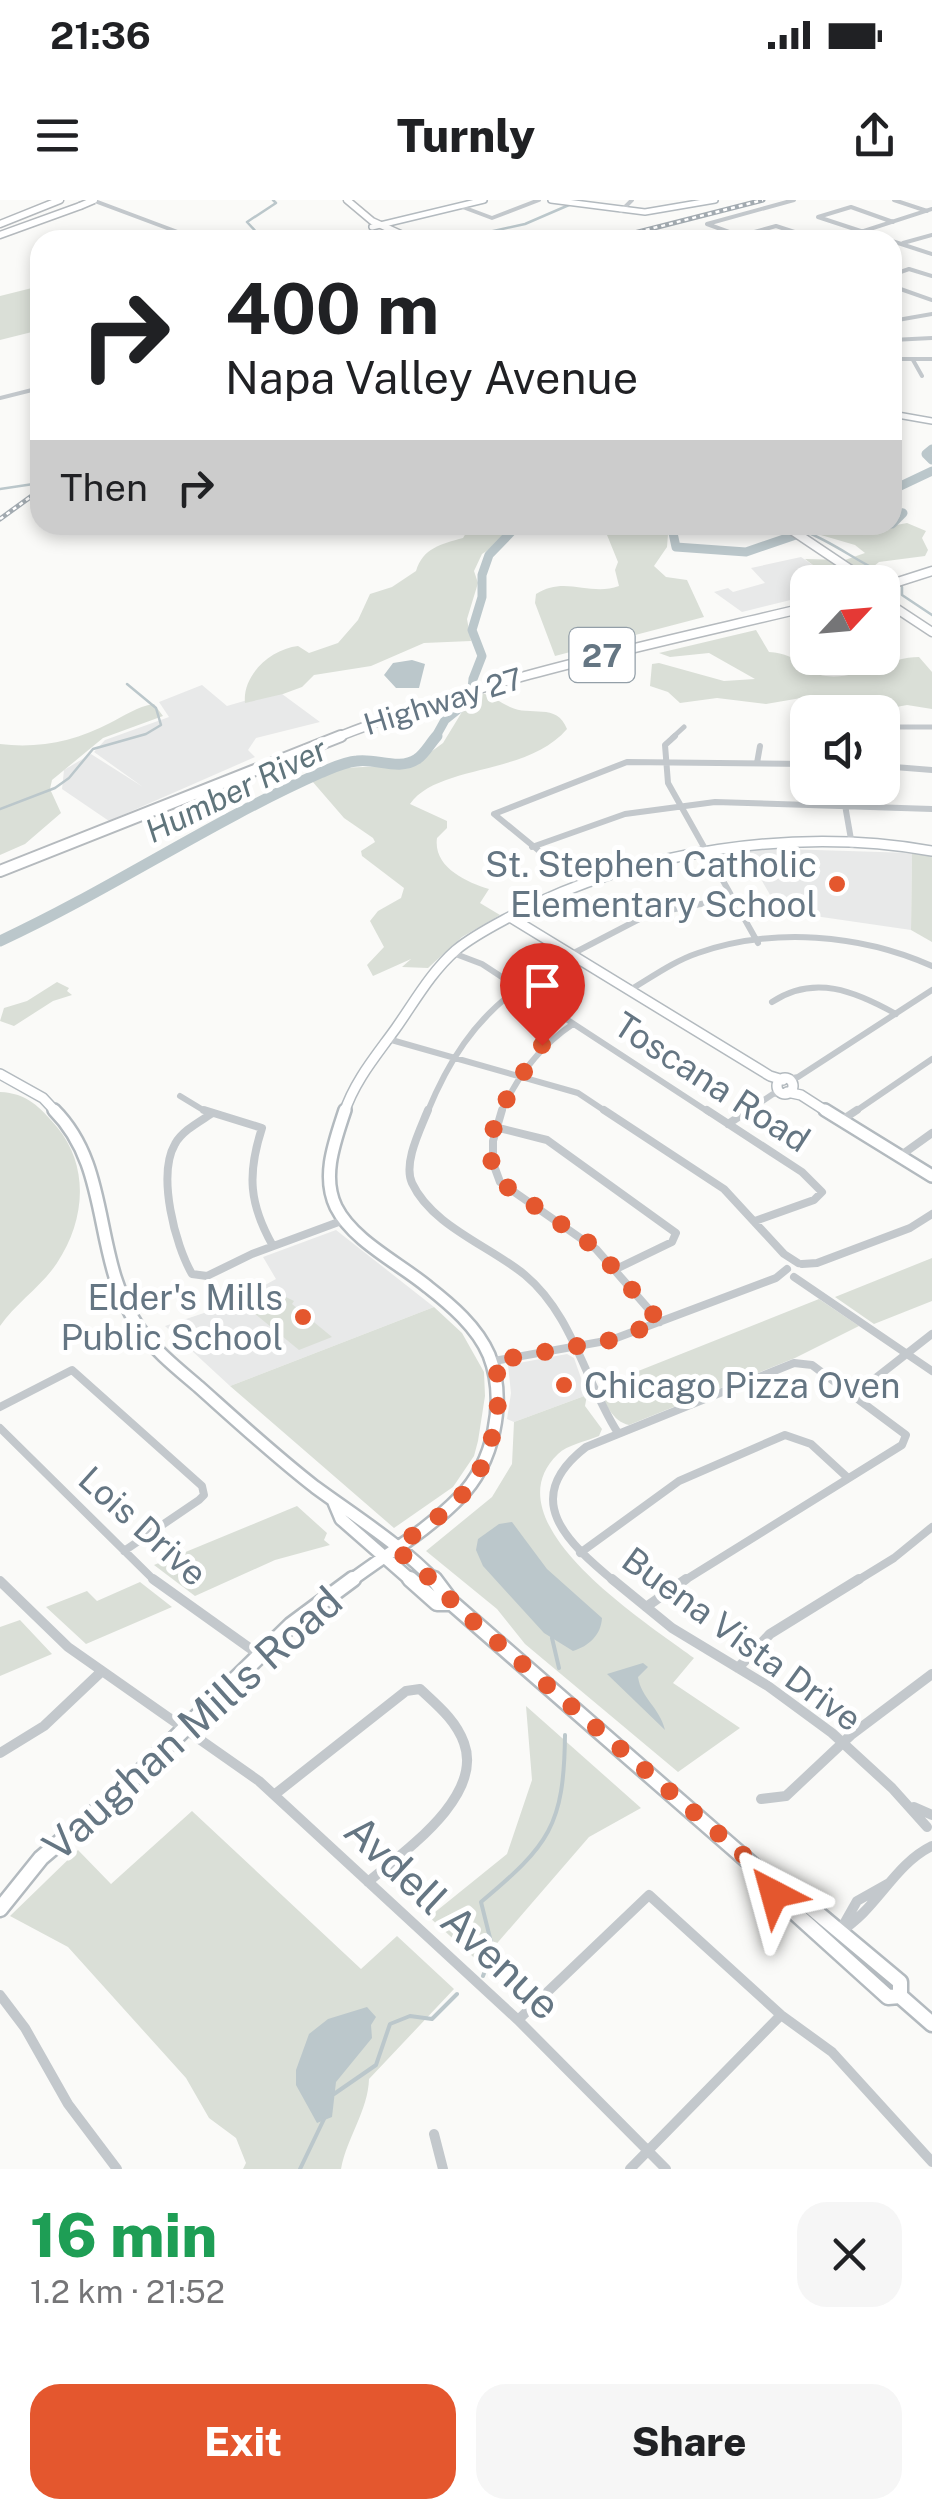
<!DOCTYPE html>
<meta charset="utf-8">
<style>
:root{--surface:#fff;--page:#f6f6f6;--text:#202124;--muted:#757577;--accent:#e4572e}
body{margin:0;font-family:"Public Sans",sans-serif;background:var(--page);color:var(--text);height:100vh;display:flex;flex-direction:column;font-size:38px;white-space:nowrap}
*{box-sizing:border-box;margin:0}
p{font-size:32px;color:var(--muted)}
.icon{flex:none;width:55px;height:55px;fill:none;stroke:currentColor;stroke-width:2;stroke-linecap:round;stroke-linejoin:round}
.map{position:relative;height:1969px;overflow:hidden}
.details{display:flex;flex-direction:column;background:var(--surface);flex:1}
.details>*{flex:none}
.top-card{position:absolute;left:30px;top:30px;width:872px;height:305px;border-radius:30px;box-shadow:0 5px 15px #0003;background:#fff;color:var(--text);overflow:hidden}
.needle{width:65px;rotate:64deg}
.fabs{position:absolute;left:790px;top:365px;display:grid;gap:20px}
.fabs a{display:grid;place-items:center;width:110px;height:110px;border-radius:20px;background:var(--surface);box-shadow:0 5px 15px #0003;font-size:50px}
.pin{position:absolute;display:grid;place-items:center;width:85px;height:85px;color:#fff;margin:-102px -42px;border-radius:50% 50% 50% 0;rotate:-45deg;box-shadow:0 0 10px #0007}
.pin .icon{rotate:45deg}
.me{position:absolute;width:110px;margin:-55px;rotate:321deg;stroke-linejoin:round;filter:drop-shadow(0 0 8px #0008)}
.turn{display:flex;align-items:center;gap:35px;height:210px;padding:0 30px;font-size:45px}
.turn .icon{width:130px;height:130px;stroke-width:2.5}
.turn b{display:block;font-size:70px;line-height:85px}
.then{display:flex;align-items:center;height:95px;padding:0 30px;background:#0003;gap:20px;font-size:38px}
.round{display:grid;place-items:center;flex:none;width:105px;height:105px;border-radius:30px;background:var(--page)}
.overview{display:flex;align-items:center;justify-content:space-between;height:170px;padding:0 30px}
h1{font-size:60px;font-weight:800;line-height:75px;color:#1e9e55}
.cta{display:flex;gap:20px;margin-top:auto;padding:20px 30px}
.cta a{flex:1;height:115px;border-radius:30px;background:var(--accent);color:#fff;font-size:40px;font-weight:800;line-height:115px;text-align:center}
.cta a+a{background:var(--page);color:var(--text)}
.status{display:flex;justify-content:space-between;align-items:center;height:70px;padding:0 50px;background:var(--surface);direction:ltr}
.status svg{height:28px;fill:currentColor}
header{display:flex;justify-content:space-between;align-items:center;height:130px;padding:0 30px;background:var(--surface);font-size:45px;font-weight:800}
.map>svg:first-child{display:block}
</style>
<div class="status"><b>21:36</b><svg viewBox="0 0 49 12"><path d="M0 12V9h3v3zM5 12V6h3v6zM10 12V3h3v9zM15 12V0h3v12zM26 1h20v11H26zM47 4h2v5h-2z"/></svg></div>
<header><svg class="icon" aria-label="menu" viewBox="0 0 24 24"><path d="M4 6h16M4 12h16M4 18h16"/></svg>Turnly<svg class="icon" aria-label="share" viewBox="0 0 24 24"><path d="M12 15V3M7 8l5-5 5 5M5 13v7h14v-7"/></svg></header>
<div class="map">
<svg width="932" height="1969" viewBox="0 0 932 1969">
<rect width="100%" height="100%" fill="#fafaf8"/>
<path fill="#e8e9e9" d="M801,357l37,25h-30l-1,14 -65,16 -28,-20 14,-4 5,4 32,-9 -14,-15z
M202,485l25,21 51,-15 42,31 -64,16 -8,12 7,7 -146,64 -47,-32 2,-19 27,-16 52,33 -49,-35 11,-12 64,-23 -10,-15z
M784,649l128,4 -1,77 -110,-16 -18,3 -39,-67z
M336,1030l98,77 -204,79 -65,-60 63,-21 48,-26 -13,-22z
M567,1154l7,4 13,37 -73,27 -7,-3 4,-26 -3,-28z"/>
<path fill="#dadfd7" d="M40,86v44l-40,10v-44z
M907,323l19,8 -4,7 6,12 -3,6 -46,6 -16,13 -24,5 -9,-2 -25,-19 40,1 20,-7 -10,-8 -41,-12c31,-7 61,-3 93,-10z
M471,325h45l-11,14 -23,15 -8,17 4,12 -11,36 4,22 -47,2 -53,23 -57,9 -12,12 -19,7 -38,9c-3,-28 26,-54 53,-57l11,7 29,-10 20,-23 12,-26 22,-7 24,-16c7,-23 25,-27 47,-33z
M595,325h81l-8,9 -1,13 -13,19 12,11 21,3 17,37 -149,39 -20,-53 1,-9c29,-19 54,3 83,-8l-4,-16 3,-8 -11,-27z
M756,430l13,22c32,2 37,22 57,24 32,4 62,-19 93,-19l13,15v37l-25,-4 -37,7h-31l-15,-1 -23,-13 -35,6 -49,-6 -37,5 -12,-11 -18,-6 2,-22 7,-1 65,18 31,-2 -46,-26 -39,4 -11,-4z
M481,493c13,3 18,9 29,14 20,10 47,-5 57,22 -40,47 -129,35 -157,75l37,17v7l-10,10c-4,29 29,44 52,51l-9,14 20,12 -38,22 -34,31 -26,-1 9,-8 -38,17 -6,-11 17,-18 -14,-26 8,-10 23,-13 3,-10 -42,-32 -1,-5 14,-9 -2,-4 -29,-20 -32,-37 27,-13 74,-3 30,-22 22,-36z
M154,504l9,12 -60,22 -51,42 -2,9 11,24 -36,31 -25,11v-111c38,5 76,-3 110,-21 16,-8 26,-16 44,-19z
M912,653l20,3v86l-21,-12z
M57,782l12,6 -2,3 5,4 -19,6 -39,25 -14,-5 4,-13 23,-7z
M0,892c27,1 40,15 57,35 33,40 28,94 0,136 -15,23 -41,40 -57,63z
M932,1058v43l-58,23 -39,-27z
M276,1092l18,9 -2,3 40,33 -33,13 -50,-41z
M819,1099l40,27 -64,32 -166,67c-16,-3 -25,-23 -31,-38z
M434,1107l28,26 22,39 1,24 -7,45 -4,15 -21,31 -59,41 -164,-142z
M587,1195l-2,11 17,23 -3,7c-12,5 -32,9 -41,18 -71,68 89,169 136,204l-21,25 67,45 -62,44 -153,-128 -28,-35 -71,-58 66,-54 20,-33 2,-42z
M297,1306l30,27 -3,7 6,5 -55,15 -80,36 -41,-31z
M140,1382l32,25 -86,37 -40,-37 41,-16 10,10z
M20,1420l32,34 -52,22v-49z
M526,1506l115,102 -52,29 -109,126 -51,-46 78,-63 25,-74z
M192,1611l169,158 36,-33 57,53 -85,90c-1,32 -22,58 -28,90h-98l3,-6 -10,-25 -27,-20 -23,-40 -118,-131 -58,-31 68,-66 33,34z"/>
<path fill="#bbc7cb" d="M412,460l13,4 -6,24h-23l-12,-13 9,-12z
M512,1322l35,47 55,49c-1,17 -13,28 -29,33l-29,-18 -61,-67 -7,-16 2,-11 21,-15z
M643,1463l5,4 -10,10c3,21 22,31 27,53l-58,-56z
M367,1807l9,10 -5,8 1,13 -36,44 -4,35 -15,6 -21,-38v-15l13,-36 19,-15z"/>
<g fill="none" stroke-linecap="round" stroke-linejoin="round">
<path stroke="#bbc7cb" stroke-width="2.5" d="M256,40l4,-4 -13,-14 29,-19 -3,-3
M453,40l72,-16 44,-19
M0,289l40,-6
M804,331c29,11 52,30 81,43
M902,387v8l30,20
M0,609l55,-21 14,-10 24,-29 53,-15 15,-9 -5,-17 -29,-24"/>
<path stroke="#bbc7cb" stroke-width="4" d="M552,1438l7,30
M483,1776l10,-26 -12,-48c68,-57 83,-76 84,-167
M334,1894l42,-29 14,-41 20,-8 22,3 25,-25
M300,1969l24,-50"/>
<path stroke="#bbc7cb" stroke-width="9" d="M932,249l-6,5 6,6
M892,290l40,-19
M892,311l11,2 -11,11
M679,325l-6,8 3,14 70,5 79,-27
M850,325h38
M435,538l10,-18 26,-21 2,-20 9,-23 -10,-26 10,-33v-22l7,-20 26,-27 9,-3"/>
<path stroke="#bbc7cb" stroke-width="11" d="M0,741c110,-51 210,-119 320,-168 12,-5 24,-11 37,-12 19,-3 42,10 60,-2 8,-5 14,-17 20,-23"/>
<defs>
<path id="secondary-far3" d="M551,0l94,12 70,-12
M372,27l112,-27
M892,214l40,7"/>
<path id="secondary-far2" d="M510,717l260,159 13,4
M0,874l43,24 14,15
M777 886a8 8 0 1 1 16 0a8 8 0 1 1-16 0Z
M787,892l14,3 28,18
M344,913c11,-33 32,-57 52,-85 19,-27 35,-56 60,-78 18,-15 39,-25 59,-36 123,-64 280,-87 417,-63"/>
<path id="secondary-far1" d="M54,910c59,59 37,148 85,218 16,23 39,41 60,59 38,34 76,69 116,100 41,30 86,58 121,95
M345,910c-10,31 -24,66 -9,97 17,34 63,56 92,80 23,18 49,40 61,68 18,46 5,108 -30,143 -31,32 -74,57 -110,84
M825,910l107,66
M333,1300l8,19 72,63"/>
<path id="secondary" d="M410,1379l27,24h15
M434,1379l18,24 319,278 13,4 116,97v14
M771,1681l3,13 114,103 12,-1 32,28
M0,1709l41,-51 86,-73 164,-160 62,-46"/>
<path id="primary-far2" d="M347,0l25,21 42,19"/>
<path id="primary-far1" d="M784,325l85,57
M882,387l50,-16
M882,399l50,33
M335,538c152,-60 314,-93 473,-131"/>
<path id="primary" d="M0,671l341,-135"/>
<path id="highway" d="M0,24l60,-24
M0,35l80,-29"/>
</defs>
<use href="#secondary-far3" stroke="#b3babf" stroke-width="8"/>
<use href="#secondary-far2" stroke="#b3babf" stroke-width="12"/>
<use href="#secondary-far1" stroke="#b3babf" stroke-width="16"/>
<use href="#secondary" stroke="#b3babf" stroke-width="19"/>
<use href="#primary-far2" stroke="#b5babe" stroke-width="9"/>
<use href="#primary-far1" stroke="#b5babe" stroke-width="11"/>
<use href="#primary" stroke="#b5babe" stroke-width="14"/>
<use href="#highway" stroke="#b4b9bd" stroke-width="9"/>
<path stroke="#c3c8cc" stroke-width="4" d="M92,0l107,40
M894,0l33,11
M460,6l32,12 47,-18
M621,11l11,-11
M740,36l36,-10 43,14
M638,40l26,-6 21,6
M751,40l-44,-16 87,-24
M836,40l96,-31
M888,40l-70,-23 33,-10 42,15
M892,41l40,13
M903,43l29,-8
M892,75l17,-6 23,7
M892,86l40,14
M892,121l40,-7
M892,140l40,-2
M892,159h40
M913,160l9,16
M0,198l40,-10"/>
<path stroke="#c3c8cc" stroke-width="5" d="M882,527h50
M672,538l12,-11"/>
<path stroke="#c3c8cc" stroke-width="6" d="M675,536l-10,9 3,38 90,160
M757,563l3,-17
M882,566l50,4
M842,588l10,57
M532,647l93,-33 90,-12 217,7
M577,682l-83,-68 133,-52 181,2
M453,753l29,11 228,149
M572,754l77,-40 83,-16
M630,790c22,-13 44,-29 68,-37 75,-26 162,-19 234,13
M772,802c42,-28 83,-11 124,12
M388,839l190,54 30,20
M784,880l14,-3 134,-87
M180,896l28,17
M427,913c21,-51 47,-93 92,-125
M501,913c16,-37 39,-67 72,-89
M745,913l28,-19 13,-2
M853,913l79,-54"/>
<path stroke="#c3c8cc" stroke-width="8" d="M204,910l58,18c-15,46 -13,76 11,118
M428,910c-8,20 -25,53 -16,73 20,43 78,63 113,92 48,40 60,107 93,158
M502,910l-9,31v22l7,19 96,67 64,73
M604,910l120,79 60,65 14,9
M707,910l95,62 20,20 -8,8 -59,21
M211,914c-12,8 -29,17 -36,30 -18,31 0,101 17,130l15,2 45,-22 92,-34
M842,920l15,-10
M728,924l21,-14
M495,927l52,13 129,93 -4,9 -56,27
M900,956l32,-23
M802,1064l15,-1 93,-35 22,-14
M794,1077l138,94
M494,1161l117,-21 165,-62 11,-9
M854,1195l78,-61
M0,1207l72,-37 130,116 2,9 -5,5 -75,51
M0,1228l156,154
M580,1353l99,-72 106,-46 26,9 37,34
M615,1382c-48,-40 -96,-83 -29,-135l208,-84 18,2 94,70 -4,10 -220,137
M855,1382l39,-24 38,-31"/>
<path stroke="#c3c8cc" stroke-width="10" d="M153,1379l105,75
M612,1379l60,49 96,58 64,47 60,55 35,39
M0,1381l68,66 191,134 259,239 148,149
M646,1407l40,-28
M738,1468l32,-34 89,-55
M0,1553l44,-27 58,-55
M274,1595l132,-104 14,-2c17,16 36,31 44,54 20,54 -61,109 -96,139
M761,1599l25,-3 65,-61 81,-61
M914,1607l18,8
M840,1731l17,-30 32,-18
M839,1732c38,-22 54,-67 93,-86
M0,1795l25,33 43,76 49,65
M518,1820l131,-125 132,120 51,37 100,110
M434,1934l9,35
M630,1969l151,-154"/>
<use href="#secondary-far3" stroke="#fff" stroke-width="5"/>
<use href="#secondary-far2" stroke="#fff" stroke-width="9"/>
<use href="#secondary-far1" stroke="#fff" stroke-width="11"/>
<use href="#secondary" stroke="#fff" stroke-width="14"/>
<use href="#primary-far2" stroke="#fff" stroke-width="6"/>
<use href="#primary-far1" stroke="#fff" stroke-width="8"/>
<use href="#primary" stroke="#fff" stroke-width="10"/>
<use href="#highway" stroke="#fff" stroke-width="6"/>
<defs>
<path id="rail" d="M607,40l156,-40
M0,319l40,-29"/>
</defs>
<use href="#rail" stroke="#a2aab0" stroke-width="5"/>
<use href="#rail" stroke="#fff" stroke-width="2.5" stroke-dasharray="4" stroke-linecap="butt"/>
<defs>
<path id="highway-bridge" d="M80,6l14,-6"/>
</defs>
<use href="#highway-bridge" stroke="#b4b9bd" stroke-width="9" stroke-linecap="butt"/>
<use href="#highway-bridge" stroke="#fff" stroke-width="6"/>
</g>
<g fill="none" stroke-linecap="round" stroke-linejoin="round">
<path stroke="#e4572e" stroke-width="18" stroke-dasharray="0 32.4" d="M542,845c-24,39 -72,90 -42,137l96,66 64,74 -49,18 -117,21c7,22 5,41 1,62 -12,68 -47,87 -100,125l53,46 4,9 304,263 15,15 3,13"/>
</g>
<g fill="#e4572e" stroke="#fff" stroke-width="4">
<circle cx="837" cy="684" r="10"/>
<circle cx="303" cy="1117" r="10"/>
<circle cx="564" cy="1185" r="10"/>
</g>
<g text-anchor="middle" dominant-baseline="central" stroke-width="10" stroke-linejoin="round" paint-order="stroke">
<g font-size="30" fill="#657683" stroke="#fff">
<text transform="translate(443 501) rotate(-17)">Highway 27</text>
</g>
<rect fill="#fff" stroke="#939fa8" stroke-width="2.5" x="569.5" y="428" width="65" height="54" rx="8"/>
<g font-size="32" font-weight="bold" fill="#657683">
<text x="602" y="455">27</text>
</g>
<g font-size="32" font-style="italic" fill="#60757c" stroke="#fff">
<text transform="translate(236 590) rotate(-26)">Humber River</text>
</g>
<g font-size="35" fill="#657683" stroke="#fff" text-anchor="end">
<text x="817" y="664">St. Stephen Catholic<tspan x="817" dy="40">Elementary School</tspan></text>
<text x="283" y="1097">Elder's Mills<tspan x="283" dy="40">Public School</tspan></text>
<text x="584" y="1185" text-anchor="start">Chicago Pizza Oven</text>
</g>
<g font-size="35" fill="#657683" stroke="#fff">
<text transform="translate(712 882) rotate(33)">Toscana Road</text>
<text transform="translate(143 1326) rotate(42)">Lois Drive</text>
<text transform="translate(742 1439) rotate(36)">Buena Vista Drive</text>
</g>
<g font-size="42" fill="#657683" stroke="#fff">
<text transform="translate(192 1523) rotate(-42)">Vaughan Mills Road</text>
<text transform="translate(453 1717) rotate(43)">Avdell Avenue</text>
</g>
</g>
</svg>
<div class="fabs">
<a><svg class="needle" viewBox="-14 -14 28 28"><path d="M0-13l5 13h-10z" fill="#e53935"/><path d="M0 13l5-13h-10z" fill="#757577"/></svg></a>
<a><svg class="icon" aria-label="sound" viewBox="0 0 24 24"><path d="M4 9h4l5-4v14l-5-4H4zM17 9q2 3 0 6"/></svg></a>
</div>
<div class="pin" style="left:542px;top:845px;background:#d93025"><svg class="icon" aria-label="arrive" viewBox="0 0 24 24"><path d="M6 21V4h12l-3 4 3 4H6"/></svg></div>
<svg class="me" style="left:774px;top:1694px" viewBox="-20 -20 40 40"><path d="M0-17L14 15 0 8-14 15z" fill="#e4572e" stroke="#fff" stroke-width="4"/></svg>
<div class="top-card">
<div class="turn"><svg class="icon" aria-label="right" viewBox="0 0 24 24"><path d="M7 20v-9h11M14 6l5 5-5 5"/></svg><div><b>400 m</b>Napa Valley Avenue</div></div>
<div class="then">Then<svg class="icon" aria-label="right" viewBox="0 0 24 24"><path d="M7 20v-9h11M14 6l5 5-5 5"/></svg></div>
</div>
</div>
<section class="details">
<div class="overview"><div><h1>16 min</h1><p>1.2 km · 21:52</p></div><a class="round"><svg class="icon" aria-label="close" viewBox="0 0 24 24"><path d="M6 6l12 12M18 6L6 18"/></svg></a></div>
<div class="cta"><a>Exit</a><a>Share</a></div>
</section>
